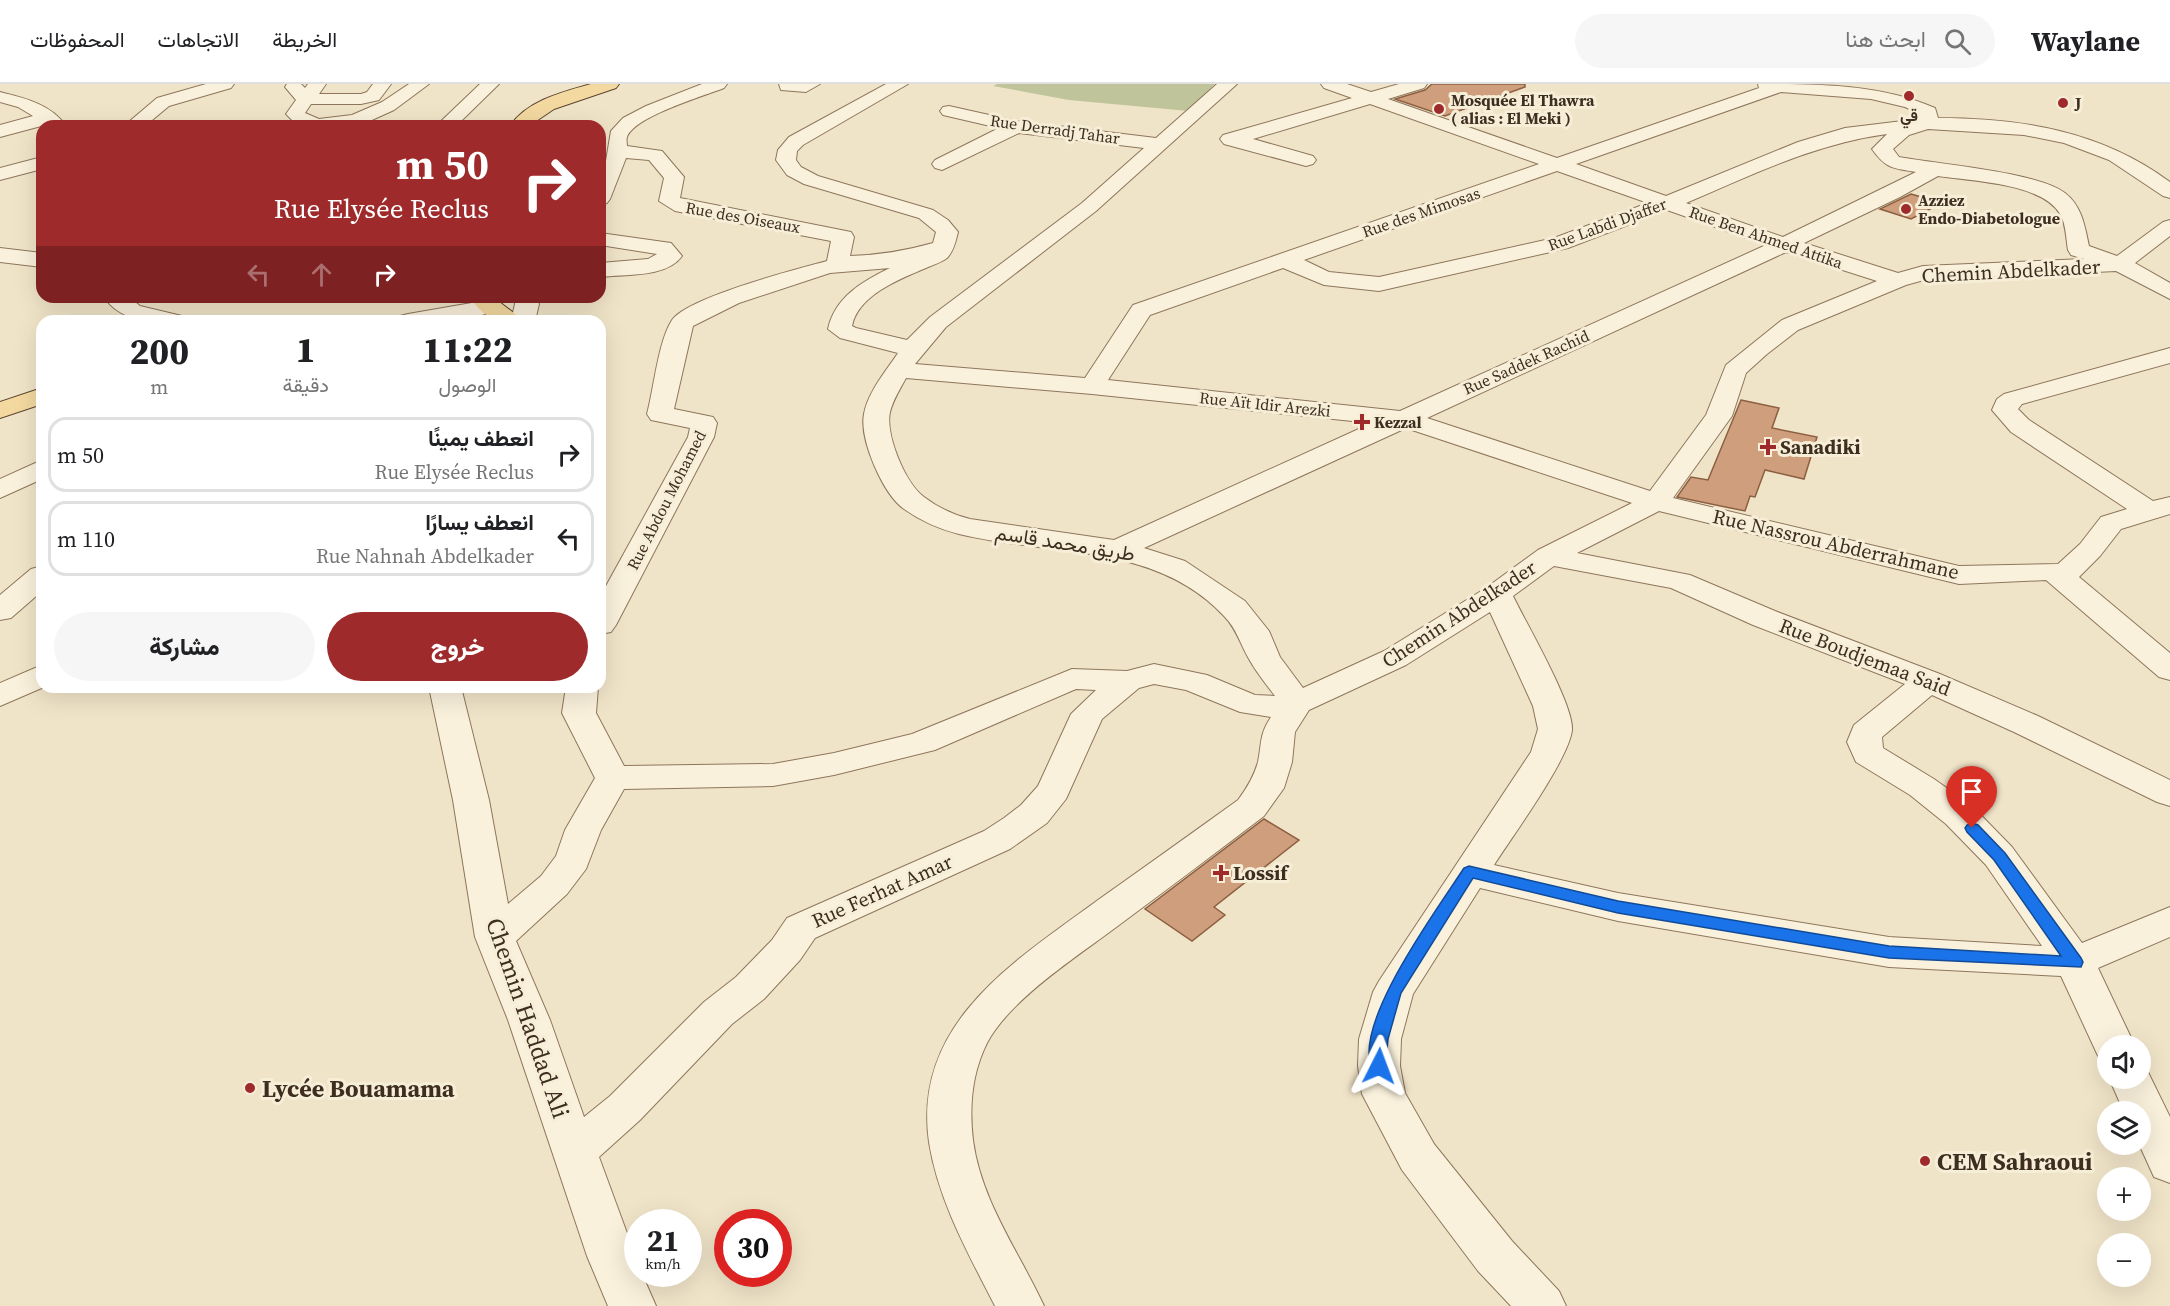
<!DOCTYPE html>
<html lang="ar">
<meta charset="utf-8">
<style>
:root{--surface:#fff;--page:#f6f6f6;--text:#202124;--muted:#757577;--line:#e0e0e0;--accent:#9e2a2b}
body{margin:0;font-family:"Source Serif 4",Vazirmatn,serif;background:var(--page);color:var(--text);direction:rtl;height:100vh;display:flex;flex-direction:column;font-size:22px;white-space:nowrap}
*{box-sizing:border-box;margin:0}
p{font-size:20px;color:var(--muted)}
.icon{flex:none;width:33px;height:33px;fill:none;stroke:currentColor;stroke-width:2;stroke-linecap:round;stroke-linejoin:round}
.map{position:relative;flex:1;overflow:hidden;direction:ltr}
.sheet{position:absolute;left:36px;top:231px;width:570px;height:378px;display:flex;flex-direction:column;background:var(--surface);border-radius:18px;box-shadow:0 6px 24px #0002;direction:rtl}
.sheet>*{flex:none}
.banner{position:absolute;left:36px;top:36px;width:570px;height:183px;border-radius:18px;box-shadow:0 6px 24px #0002;direction:rtl;background:#9e2a2b;color:#fff;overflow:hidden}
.buttons{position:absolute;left:2097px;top:951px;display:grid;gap:12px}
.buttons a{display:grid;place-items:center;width:54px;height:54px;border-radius:50%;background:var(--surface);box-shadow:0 6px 24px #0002;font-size:30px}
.speed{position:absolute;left:624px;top:1125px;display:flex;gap:12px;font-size:30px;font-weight:700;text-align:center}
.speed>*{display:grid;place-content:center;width:78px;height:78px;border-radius:50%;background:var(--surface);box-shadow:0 6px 24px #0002;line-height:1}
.speed small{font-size:15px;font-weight:400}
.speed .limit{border:9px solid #d22;background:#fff;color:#111}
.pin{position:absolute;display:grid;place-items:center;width:51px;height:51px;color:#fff;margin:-62px -26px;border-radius:50% 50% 50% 0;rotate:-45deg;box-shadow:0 0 6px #0007}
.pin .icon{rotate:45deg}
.me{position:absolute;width:66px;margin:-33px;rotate:3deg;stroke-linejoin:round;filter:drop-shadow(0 0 4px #0008)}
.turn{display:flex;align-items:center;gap:21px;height:126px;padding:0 18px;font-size:27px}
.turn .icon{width:78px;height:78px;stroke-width:2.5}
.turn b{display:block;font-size:42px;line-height:51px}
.lanes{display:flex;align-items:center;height:57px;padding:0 18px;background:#0003;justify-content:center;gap:30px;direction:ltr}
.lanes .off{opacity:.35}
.eta{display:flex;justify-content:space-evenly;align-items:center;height:102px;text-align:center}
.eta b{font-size:36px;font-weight:800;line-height:42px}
.cta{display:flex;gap:12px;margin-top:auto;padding:12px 18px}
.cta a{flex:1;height:69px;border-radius:36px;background:var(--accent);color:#fff;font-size:24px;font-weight:800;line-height:69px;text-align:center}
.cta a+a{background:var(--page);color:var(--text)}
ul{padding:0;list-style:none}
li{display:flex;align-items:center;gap:18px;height:75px;margin:0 12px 9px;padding:0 6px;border:3px solid var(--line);border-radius:18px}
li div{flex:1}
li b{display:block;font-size:22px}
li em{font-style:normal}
header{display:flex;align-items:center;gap:36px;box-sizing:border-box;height:84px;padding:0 30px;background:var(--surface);border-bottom:2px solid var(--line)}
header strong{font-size:28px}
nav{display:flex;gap:33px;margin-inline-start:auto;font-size:21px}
.search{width:420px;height:54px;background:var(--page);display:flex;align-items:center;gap:15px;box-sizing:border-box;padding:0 21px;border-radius:33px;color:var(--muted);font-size:22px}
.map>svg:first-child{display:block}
</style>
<header>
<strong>Waylane</strong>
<div class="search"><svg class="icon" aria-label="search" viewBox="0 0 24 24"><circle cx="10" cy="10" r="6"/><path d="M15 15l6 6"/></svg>ابحث هنا</div>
<nav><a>الخريطة</a><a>الاتجاهات</a><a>المحفوظات</a></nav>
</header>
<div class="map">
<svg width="2170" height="1222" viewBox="0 0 2170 1222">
<rect width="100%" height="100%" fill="#f0e4c8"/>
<path fill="#bfc49a" d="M997,0h218l-27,27 -119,-11 -76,-14z"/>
<path fill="#cf9f7d" stroke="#8d5f41" stroke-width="1.5" d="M1432,0h93v3l-80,29 -50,-17 30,-9z
M1911,110l31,9 -31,16 -31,-10z
M1741,316l38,8 -7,20 45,9 -13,42 -39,-9 -10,27 -5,-1 -5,15 -68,-14 14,-20 17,3z
M1264,735l35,21 -85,67 11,8 -33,26 -47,-32z"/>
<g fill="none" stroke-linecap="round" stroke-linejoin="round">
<defs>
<path id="minor" d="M206,0h28l-3,4 -62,18 -24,20h-21l33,-28z
M287,0h14l4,4 3,-4h18l-7,10h42l6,-2 6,-8h18l-12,16 -18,4h-50l-6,9 14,6 33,-4 30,-13 27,-18h20l-35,26 -31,14 -63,2 -4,-2 -10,-10 10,-14 -11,-13z
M480,0h19l-43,42h-20z
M702,0h25l-3,4c-20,8 -89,28 -97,49 -1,3 0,6 0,9l35,5 22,26 -4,21 171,34 3,5 -4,19c29,-1 55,-5 83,-13l3,-11 -17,-14 -115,-34 -17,-9 -11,-15 2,-10 11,-13 97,-53h22l-105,61 -6,6 -1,9 5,7 17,9 115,34 15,10 10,12c-2,8 -4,19 -11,26 -5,4 -14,7 -21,10 -26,11 -68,27 -74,58l4,2 51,12 23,-23 152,-114 62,-55 -125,-15 -77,37 -7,-2 -3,-4 3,-4 64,-32 -56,-13 -3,-4 3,-4 6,-1 67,15 140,17 61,-54h20l-141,127 -150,116 -31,37 170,14 48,-73 406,-141 -169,-60 -117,35 60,17 3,4 -3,4 -7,2 -82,-22 -4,-5 3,-4 129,-37 -28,-10 -3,-4h26l24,8 28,-8h28l-3,4 -36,11 169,59 202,-70 -1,-4c60,0 122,0 177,24l3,10c83,0 164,13 232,64v16l-7,-2 -54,-36 -45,-17 -40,-8 -96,-6 -19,6 -16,14 6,8c39,7 138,15 166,36 17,13 20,34 24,53l28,10 46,-34 7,-2v16l-35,27 35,20v16l-54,-28 -192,9 -18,5 -108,45 -31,24 -21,19 -14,43 -59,82 286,68 99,-2 22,-20 21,-27 26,-8 -116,-77 -19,-22 5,-11 7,-5 166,-46v15l-148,41 -4,5 11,11 124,81 17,-4v17l-49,15 -21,27 -21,21 91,76v27l-11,-3 -113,-97 -87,4 -300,-73 -82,42 113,22 85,36 165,63 98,42 132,64v26l-13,-4 -143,-70 -82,-37 -50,42 1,11 51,31 38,27 40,41 70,96 88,-36v30l-72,31 37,78h-27v14l-9,-2 -38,-82 -172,-9 -271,-46 -138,-33 -67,106 -12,45 -1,27 5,27 29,51 78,97 47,50 7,15h-55l-33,-35 -76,-101 -40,-76 -4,-28 1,-27 14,-47 6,-11 152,-229 7,-23 -5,-23 -43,-94 -84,53 -97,45 -14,22 -3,30 -8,26 -20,28c-51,39 -102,77 -153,115 -38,28 -102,70 -124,112 -15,30 -18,64 -14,97 8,61 46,112 71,166h-49c-26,-51 -57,-106 -66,-164 -17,-119 86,-181 169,-242 47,-33 94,-67 140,-100 9,-12 16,-24 20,-38 4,-19 1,-27 13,-45l-31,-5 -54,-22 -32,-6 -15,4 -37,31 -36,80 -19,24 -37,26 -195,89 -15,22 -36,39 -32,25 -92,96 -41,37 39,106v11h4l14,32h-48l-21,-50 -79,-236 -33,-83 -22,-137 -24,-113h32l28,113 19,104 33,-28 15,-20 9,-26 30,-52 -33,-65 4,-26h32l-2,26 28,53 149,-2 61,-11 78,-19 160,-65 55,2 27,-7 53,11 48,20 20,1c-9,-12 -19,-24 -26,-37 -9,-15 -12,-30 -25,-43 -69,-74 -176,-60 -265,-82 -20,-5 -38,-13 -55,-25 -21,-15 -45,-70 -40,-95 4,-22 22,-43 34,-61l-58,-15 -12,-9c7,-32 35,-48 62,-61l-60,5 -91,30 -46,23 -19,83 39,8 4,6 -3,14 -98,188 -5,7 -11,2v-37l88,-160 2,-9 -39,-8 -4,-6c7,-26 11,-72 25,-94 16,-23 125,-51 155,-59l4,-20 -156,-30 -16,-10 5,-23 -15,-18 -23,-2 -16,41 -3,4 -7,2v-30l6,-14 5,-30 12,-13 23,-12zM1781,8l90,7 34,8 15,7 -1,5 -74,9 -47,14 -132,54 -90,-32zM1887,50l-15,15c14,20 21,19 44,23l-133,65 -97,-34c68,-29 128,-59 201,-69zM1557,87l91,32 -94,35 -175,39 -50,-5 -25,-12zM1938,92c33,5 104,7 122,38 6,9 6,25 8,36l3,5 13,4 -161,7 -25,7 -94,-30 96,-46zM1667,126l99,35 -366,166 -292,-31 42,-65 133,-47 41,17 55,6 189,-43zM1786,168l91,29 -95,39 -56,45 -20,50 -56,76 -223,-73zM906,294l186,16 280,29 -258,117 -144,-21c-16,-4 -33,-12 -46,-22 -19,-14 -39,-63 -34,-85 3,-12 10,-23 16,-34zM1406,344l226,75 -94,47 -52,38 -102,63 -81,37 -23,-31 -11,-26 -24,-30 -60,-40 -41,-13zM1554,482l117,22 82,37 152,59 -51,41 -7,17 9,20 54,33 36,29 40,41 56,81 -153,-9 -271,-44 -124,-28c18,-28 75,-106 78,-135 2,-25 -46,-107 -59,-134zM1076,605l20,1 -25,24 -33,72 -17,19 -17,13 -20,13 -197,87 -15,22 -36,37 -32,25 -94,94 -26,21 -34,-97 -34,-79 51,-47 19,-25 15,-39 23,-41 149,-3 61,-11 101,-25z
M779,0h41l-14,8 -25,-2z
M0,8c24,6 51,12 66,34l-21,-1 -45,12v-12l33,-9 -15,-9 -18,-5z
M42,73v12l-42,11v-12z
M600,149l71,10 11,13c-15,22 -58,18 -82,21v-14l48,-4 9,-5 -57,-9z
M0,164l42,5v14l-42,-5z
M104,213h25l11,9 42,10 4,5c-30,0 -63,4 -82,-24z
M513,213h22l4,7 -4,17h-24l4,-17z
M489,216l8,2 4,5 -4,5 -48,9h-53l4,-5 8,-2z
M42,376v19l-42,19v-19z
M42,482v25l-31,27 -11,2v-25l31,-26z
M42,581l2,22 -44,19v-23z
M2140,981l5,1 25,51v66l-16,-6 -15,-33 1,-32h-16l-15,-34h31z"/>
<path id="major" d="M591,0h28l-3,4 -62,21 -25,17h-19c18,-26 53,-34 81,-42z
M470,213h23l31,24c-28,0 -38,0 -54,-24z
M42,304v16l-42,14v-16z"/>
</defs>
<use href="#minor" stroke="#8d765c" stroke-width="2"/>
<use href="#major" stroke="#5b4430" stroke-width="2"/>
<use href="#minor" fill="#faf1dc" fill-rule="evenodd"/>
<use href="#major" fill="#f3d9a0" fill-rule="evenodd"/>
</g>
<path fill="#1a73e8" stroke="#114b97" stroke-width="1.5" d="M1972,739l6,2 27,28 76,105 2,4 -2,5 -192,-9 -271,-45 -145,-35 -72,115 -13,46 -3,32h-12c-24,-44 66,-164 91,-203l5,-2 149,35 271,45 172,10 -67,-96 -27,-28 -2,-4 2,-3z"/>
<g fill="#9e2a2b" stroke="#f7eed8" stroke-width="2">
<circle cx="1909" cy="12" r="6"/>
<circle cx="2063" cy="19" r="6"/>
<circle cx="1439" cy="25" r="6"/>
<circle cx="1906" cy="125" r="6"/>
<path d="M1359 329h6v6h6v6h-6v6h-6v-6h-6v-6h6z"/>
<path d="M1765 354h6v6h6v6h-6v6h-6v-6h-6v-6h6z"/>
<path d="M1218 780h6v6h6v6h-6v6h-6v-6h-6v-6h6z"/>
<circle cx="250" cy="1004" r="6"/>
<circle cx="1925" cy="1077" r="6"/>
</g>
<g text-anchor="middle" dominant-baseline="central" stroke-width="6" stroke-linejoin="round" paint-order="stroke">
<g font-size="16" font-weight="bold" fill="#3d2e20" stroke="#f7eed8" text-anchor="start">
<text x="1451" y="16">Mosquée El Thawra<tspan x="1451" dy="18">( alias : El Meki )</tspan></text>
<text x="2075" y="19">J</text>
<text x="1909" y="31" text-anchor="middle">قي</text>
<text x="1918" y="116">Azziez<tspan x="1918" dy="18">Endo-Diabetologue</tspan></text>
<text x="1374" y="338">Kezzal</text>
</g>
<g font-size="16" fill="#3d2e20" stroke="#f7eed8">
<text transform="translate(1055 45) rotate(8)">Rue Derradj Tahar</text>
<text transform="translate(1421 128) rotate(-19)">Rue des Mimosas</text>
<text transform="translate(743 133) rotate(10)">Rue des Oiseaux</text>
<text transform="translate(1607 140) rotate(-20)">Rue Labdi Djaffer</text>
<text transform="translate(1766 153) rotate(19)">Rue Ben Ahmed Attika</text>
<text transform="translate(1526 278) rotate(-24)">Rue Saddek Rachid</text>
<text transform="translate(1265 320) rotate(6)">Rue Aït Idir Arezki</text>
<text transform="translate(666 416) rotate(-63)">Rue Abdou Mohamed</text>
</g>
<g font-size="20" fill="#3d2e20" stroke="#f7eed8">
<text transform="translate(2011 187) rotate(-3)">Chemin Abdelkader</text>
<text transform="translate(1065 459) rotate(9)">طريق محمد قاسم</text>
<text transform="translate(1836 460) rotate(13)">Rue Nassrou Abderrahmane</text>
<text transform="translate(1459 530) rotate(-33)">Chemin Abdelkader</text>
<text transform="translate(1865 573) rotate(21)">Rue Boudjemaa Said</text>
<text transform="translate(882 807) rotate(-24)">Rue Ferhat Amar</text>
</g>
<g font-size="20" font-weight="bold" fill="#3d2e20" stroke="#f7eed8" text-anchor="start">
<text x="1780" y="363">Sanadiki</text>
<text x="1233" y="789">Lossif</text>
</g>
<g font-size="24" fill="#3d2e20" stroke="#f7eed8">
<text transform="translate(528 934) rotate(71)">Chemin Haddad Ali</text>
</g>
<g font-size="24" font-weight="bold" fill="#3d2e20" stroke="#f7eed8" text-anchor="start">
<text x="262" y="1004">Lycée Bouamama</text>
<text x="1937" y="1077">CEM Sahraoui</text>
</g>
</g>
</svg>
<div class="buttons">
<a><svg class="icon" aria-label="sound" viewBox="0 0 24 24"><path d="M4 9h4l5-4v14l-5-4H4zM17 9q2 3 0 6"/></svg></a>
<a><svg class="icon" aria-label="layers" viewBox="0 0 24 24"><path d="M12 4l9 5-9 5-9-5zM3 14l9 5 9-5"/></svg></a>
<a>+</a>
<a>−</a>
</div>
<div class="speed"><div>21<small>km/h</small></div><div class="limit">30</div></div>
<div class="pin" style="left:1972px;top:744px;background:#d93025"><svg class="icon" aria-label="arrive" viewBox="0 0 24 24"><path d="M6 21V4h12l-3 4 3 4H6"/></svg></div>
<svg class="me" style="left:1379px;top:982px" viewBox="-20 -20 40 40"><path d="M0-17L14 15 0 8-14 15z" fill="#1a73e8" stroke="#fff" stroke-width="4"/></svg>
<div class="banner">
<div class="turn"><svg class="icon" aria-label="right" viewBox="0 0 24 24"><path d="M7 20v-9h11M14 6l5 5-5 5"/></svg><div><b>50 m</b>Rue Elysée Reclus</div></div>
<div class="lanes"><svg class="icon off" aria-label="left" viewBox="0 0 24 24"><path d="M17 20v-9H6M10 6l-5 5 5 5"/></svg><svg class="icon off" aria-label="ahead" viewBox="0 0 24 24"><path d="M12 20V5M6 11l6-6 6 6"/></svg><svg class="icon" aria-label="right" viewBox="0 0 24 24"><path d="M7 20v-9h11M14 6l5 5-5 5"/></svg></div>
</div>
<section class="sheet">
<div class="eta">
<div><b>11:22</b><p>الوصول</p></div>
<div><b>1</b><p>دقيقة</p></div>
<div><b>200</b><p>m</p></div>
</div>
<ul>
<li><svg class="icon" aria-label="right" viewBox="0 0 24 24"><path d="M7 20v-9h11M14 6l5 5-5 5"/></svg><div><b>انعطف يمينًا</b><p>Rue Elysée Reclus</p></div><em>50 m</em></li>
<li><svg class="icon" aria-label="left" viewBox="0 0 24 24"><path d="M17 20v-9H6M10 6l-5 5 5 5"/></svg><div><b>انعطف يسارًا</b><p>Rue Nahnah Abdelkader</p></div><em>110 m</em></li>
</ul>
<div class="cta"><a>خروج</a><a>مشاركة</a></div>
</section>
</div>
